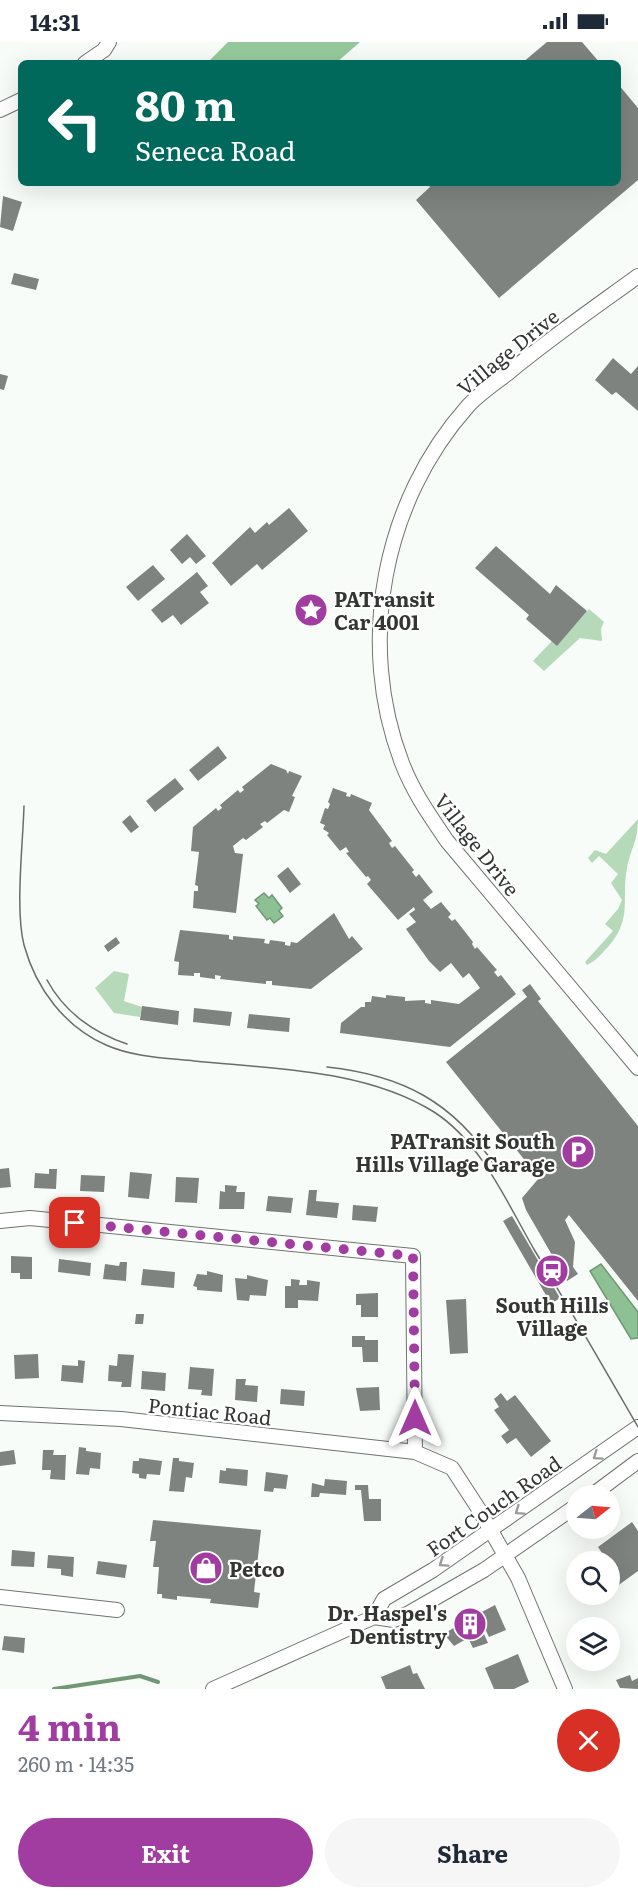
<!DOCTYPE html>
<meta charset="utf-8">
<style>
:root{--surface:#fff;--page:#f6f6f7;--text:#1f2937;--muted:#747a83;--accent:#a13ca1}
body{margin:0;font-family:Literata,serif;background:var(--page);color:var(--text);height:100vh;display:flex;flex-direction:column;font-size:22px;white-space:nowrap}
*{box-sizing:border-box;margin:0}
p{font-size:20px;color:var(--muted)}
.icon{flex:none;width:33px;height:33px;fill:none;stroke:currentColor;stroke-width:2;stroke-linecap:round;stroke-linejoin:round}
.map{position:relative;height:1647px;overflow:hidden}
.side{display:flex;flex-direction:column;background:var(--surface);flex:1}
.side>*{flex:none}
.hud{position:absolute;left:18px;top:18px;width:603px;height:126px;border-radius:9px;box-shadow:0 6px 24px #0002;background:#00695c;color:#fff;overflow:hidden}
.needle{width:39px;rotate:73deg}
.fabs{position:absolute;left:566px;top:1443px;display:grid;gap:12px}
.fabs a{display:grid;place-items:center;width:54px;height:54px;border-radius:50%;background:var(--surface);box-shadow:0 6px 24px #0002;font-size:30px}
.pin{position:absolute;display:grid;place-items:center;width:51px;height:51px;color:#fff;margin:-26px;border-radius:12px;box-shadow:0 3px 9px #0006}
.me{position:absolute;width:66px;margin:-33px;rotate:0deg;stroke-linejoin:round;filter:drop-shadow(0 0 4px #0008)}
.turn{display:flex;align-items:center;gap:21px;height:126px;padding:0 18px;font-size:27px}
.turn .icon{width:78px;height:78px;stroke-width:2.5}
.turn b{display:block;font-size:42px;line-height:51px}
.round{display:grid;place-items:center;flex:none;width:63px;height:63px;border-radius:32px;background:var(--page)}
.summary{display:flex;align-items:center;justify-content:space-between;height:102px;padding:0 18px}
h1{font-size:36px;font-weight:700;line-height:45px;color:var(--accent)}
.button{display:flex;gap:12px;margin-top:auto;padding:12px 18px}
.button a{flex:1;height:69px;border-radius:36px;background:var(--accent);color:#fff;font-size:24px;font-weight:700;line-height:69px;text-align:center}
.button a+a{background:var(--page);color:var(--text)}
.status{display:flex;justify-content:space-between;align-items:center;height:42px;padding:0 30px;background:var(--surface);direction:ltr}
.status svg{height:16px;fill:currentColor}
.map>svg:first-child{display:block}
</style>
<div class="status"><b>14:31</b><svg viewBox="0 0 49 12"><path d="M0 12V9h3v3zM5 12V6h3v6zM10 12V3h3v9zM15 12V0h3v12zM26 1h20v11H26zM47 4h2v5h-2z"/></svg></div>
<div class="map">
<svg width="638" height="1647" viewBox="0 0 638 1647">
<rect width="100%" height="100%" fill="#f7fcf8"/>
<path fill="#b6dab9" d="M589,567l15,13 -3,7 1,12 -22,-3 -36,33 -11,-10 19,-20 5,4z
M638,777c0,23 -7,28 -11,49 -6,33 6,50 -19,79 -7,7 -12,14 -21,18l-2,-3 28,-31 -8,-7 13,-15 4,-9 -11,-17 7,-9 -19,-18 -7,7 -4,-5 7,-8 11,4z
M114,929l15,3 -5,27 18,6 -2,10 -26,-4 -19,-25z"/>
<path fill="#95c99b" d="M228,0h132l-24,21h-129z"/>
<path fill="#8dc193" stroke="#729776" stroke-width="1.5" d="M264,851l5,5 3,-3 10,13 -3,3 4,5 -9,7 -4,-5 -3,2 -11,-14 3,-2 -4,-4z
M601,1222l37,48v26l-7,1 -41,-68z"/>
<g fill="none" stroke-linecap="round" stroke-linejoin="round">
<path stroke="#729776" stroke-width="4" d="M54,1647l86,-13 18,6"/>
</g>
<path fill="#7e837f" d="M547,0h35l18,21h-78z
M618,42l20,24v72l-139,118 -83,-98 14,-13 -3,-4h191z
M3,154l19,6 -9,29 -13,-4z
M14,231l25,6 -3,11 -25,-6z
M613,316l18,16 7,-8v45l-22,-19 -4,3 -17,-15z
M0,332l8,2 -4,14 -4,-1z
M289,466l19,23 -46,39 -5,-6 -26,22 -19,-23 38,-36 5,6 12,-11 2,3z
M187,492l19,22 -10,8 -6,-7 -8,7 -12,-14z
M496,504l54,48 6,-9 31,26 -30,35 -31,-27 3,-4 -54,-47z
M153,523l12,14 -27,22 -12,-14z
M197,530l11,14 -8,6 9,11 -28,22 -8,-10 -11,8 -11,-13z
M218,704l9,12 -29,23 -9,-11z
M271,722l15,6 2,4 1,-3 13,5 -10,20 3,1 -6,15 -5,-2 -17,13 -2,-2 -5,3 3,3 -17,13 -3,-2 -10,8 2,7 8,1 -7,59 -43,-5 1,-17h4v-5l-3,-1 4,-33 -8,-1 2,-24 23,-19 2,3 4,-3 -2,-3 18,-15 2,3 4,-3 -2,-3z
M175,736l9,11 -29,23 -9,-11z
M333,746l14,5 -1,3 4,1 1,-3 21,9 -3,7 23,31 -3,2 3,5 3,-2 19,24 -2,2 4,5 3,-3 14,18 -10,8 8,9 10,-7 10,12 -3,3 4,4 3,-2 18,23 -1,2 3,5 2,-2 20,23 -3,2 4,5 3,-2 15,19 -66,53 -110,-14 1,-10 20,-16h4v-5h6l1,-6 14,2v-3l19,2v4l20,-1v3l6,1v-4l28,4 21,-16 -11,-15 -6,5 -12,-15 -11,9 -11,-11 -23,-32 10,-7 -7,-8 6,-4 -1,-3 -16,13 -31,-36 4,-4 -3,-4 -2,1 -20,-24 3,-1 -3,-5 -6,4 -13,-16 2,-2 -6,-4 2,-4 -5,-2 5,-15 3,1 2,-5 -2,-2z
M130,773l9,12 -8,6 -9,-11z
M288,825l13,17 -11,9 -13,-17z
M334,871l15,26 3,-3 11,13 -52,40 -39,-4v-4h-6v3l-46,-5 1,-3 -6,-1v4l-15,-2v-4h-6v3l-16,-1 1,-13 -5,-1 6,-31 49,5v4l4,1v-4l32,3 -1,4 5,1 1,-4 15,2v3l5,1 1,-4 6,1z
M116,895l4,6 -12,9 -4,-6z
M530,942l11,15 -3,2 100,125v175l-69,-86 -4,5 10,22 -2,25 5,7 -11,7 -41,-71 -4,-12 17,-20 -93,-116 81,-65 -5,-7z
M142,964l37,5 -1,14 -38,-5z
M194,966l38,4 -2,14 -37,-4z
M249,972l41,4 -1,14 -42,-4z
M9,1126l2,19 -11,1v-19z
M49,1127h8l-1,20 -22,-1 1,-15 14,1z
M130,1130l22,2 -3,25 -21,-2z
M81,1133l24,1 -1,16 -24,-1z
M176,1135l23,1 -2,25 -22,-1z
M225,1143l12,1 -1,6h9l-1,17h-25l1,-18 5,1z
M309,1148h8l-1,11 23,2 -2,15 -31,-3z
M268,1154l25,2 -2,15 -25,-2z
M353,1163l25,2 -2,15 -24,-2z
M512,1174l48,82 -9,6 -48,-83z
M11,1214l21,1v22h-12v-6h-9z
M59,1217l32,4 -1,13 -32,-4z
M120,1220h7l-1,19 -23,-2 2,-15 14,2z
M143,1227l32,3 -1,16 -33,-3z
M207,1229l16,4 -1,17 -25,-2v-3l-4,-1 4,-12 10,1z
M247,1233l21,5 -2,16 -16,-1 -1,6 -12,-1 -2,-22 12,1z
M291,1237l9,1 -1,5h8v-5l13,2 -2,19 -20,-1v8h-13v-22h6z
M378,1251v24h-17v-12h-5v-11z
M466,1257l2,54 -18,1 -4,-54z
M136,1272h8l-1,10h-8z
M352,1294h13v4h13v22h-15l-1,-15h-10z
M38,1312l1,24 -24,1 -1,-24z
M118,1312l16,1 -3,32h-10l1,-5 -14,-1 1,-16 8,1z
M78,1318l7,1 -2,22 -22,-2 1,-16 16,1z
M190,1325l24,2 -2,27 -11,-1 1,-5 -14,-1z
M142,1329l24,2 -1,18 -24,-2z
M236,1337h10l-1,6 13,1 -1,16 -22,-2z
M379,1345l1,23 -20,1 -4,-23z
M281,1347l24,2 -1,15 -24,-2z
M501,1351l6,8 8,-6 36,46 -20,16 -15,-19 -9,6 -6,-8 8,-6 -15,-20 5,-3 -5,-8z
M79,1405l7,1v3l15,2 -1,16 -10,-1 -1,7 -13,-1z
M14,1408l2,14 -16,2v-14z
M43,1408h11l-1,5h13l-1,25 -15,-1 1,-9h-9z
M139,1416l23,3 -2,14 -13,-1 -1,5 -7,-1v-4l-7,-1 1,-12h6z
M173,1416h6v3l15,2 -2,15 -6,-1 -2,15 -15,-1z
M226,1426l22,2 -1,16 -28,-3 1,-13 6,1z
M266,1430l22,3 -2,14 -12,-1 -1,4 -9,-1z
M325,1437l22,2 -1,14 -26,-2 -1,4h-8l1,-14 12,3z
M355,1443h13l1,14h12v22h-17l-3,-31h-6z
M153,1478l108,10 -7,62 6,1 -2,15 -48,-5 1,-4 -34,-3v4l-15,-2v-4h-5l2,-27h-6l3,-26h-6z
M632,1480l6,9v40l-29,21v-30h-12l7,-6 -6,-9z
M12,1508l23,2 -1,15 -23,-1z
M48,1513l26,2 -1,20 -12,-2v-6l-14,-1z
M98,1519l29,4 -2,13 -29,-4z
M495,1563l11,25 -17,7 -11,-23z
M475,1572l13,29 -15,5 -5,-10 -14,8 -10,-12z
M4,1594l21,2 -1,15 -22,-3z
M518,1612l11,28 -15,7h-20l-9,-21z
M410,1623l3,9 4,-1 8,16h-39l-5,-12z
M630,1633l2,6 6,-3v11l-18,-1 -4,-8z"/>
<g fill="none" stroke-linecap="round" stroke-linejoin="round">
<defs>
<path id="minor" d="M85,21l19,-13 5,-8
M0,68l21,-10
M638,234c-44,32 -89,63 -131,98 -13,10 -28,20 -39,32 -85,95 -112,237 -66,357 11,29 28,53 45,78l191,227
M0,1179l30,-3 383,38 2,196
M0,1371l121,6 294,33 37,16 26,40 40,70 47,111
M591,1454l47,-35
M0,1555l117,13
M374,1575l20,3 15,-7 75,-43 92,-64
M213,1647l161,-72 10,-18 49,-29 205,-143"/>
</defs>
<use href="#minor" stroke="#6f7470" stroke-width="16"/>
<use href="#minor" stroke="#fff" stroke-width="14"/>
<path stroke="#6a6d6a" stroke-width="1.5" d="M24,764c-1,38 -9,104 0,139 12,44 41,82 82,100 27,12 59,13 88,16 79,8 171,8 240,51 48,31 73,91 101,139 35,58 69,117 103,176
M47,938c17,32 47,53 80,64
M327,1025c75,8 127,35 168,99"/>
</g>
<defs><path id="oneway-chevron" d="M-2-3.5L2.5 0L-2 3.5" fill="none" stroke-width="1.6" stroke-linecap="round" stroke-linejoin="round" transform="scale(1.5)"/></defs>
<g stroke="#9a9a9a">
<use href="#oneway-chevron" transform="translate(597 1414) rotate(145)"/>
<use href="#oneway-chevron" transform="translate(519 1469) rotate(145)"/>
<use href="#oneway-chevron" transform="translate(443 1521) rotate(146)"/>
</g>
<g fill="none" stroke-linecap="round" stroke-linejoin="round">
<path stroke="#a13ca1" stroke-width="10" stroke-dasharray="0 18" d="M75,1181l338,33 2,162"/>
</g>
<defs>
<symbol id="sight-disc" viewBox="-11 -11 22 22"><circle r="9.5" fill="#a13ca1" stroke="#fff"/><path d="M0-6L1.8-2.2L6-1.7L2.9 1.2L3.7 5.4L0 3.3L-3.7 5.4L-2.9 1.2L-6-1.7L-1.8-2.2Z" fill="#fff"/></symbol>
<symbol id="parking-disc" viewBox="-11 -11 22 22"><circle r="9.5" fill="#a13ca1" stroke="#fff"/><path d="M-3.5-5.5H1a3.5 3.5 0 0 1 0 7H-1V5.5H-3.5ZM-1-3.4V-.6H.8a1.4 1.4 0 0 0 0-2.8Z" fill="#fff"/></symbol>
<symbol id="station-disc" viewBox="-11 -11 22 22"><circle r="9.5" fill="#a13ca1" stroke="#fff"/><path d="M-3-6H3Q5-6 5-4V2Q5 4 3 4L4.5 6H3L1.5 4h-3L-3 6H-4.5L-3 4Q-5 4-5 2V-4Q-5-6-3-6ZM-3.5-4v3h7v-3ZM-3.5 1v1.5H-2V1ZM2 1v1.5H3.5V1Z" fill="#fff"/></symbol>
<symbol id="shop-disc" viewBox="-11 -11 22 22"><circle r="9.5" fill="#a13ca1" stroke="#fff"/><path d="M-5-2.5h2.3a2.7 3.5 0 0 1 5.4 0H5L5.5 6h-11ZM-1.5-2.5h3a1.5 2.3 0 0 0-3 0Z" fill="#fff"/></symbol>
<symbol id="building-disc" viewBox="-11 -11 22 22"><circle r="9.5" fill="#a13ca1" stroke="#fff"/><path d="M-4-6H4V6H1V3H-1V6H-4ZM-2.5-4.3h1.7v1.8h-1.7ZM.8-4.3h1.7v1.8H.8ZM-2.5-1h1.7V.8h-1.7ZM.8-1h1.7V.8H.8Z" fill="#fff"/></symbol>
</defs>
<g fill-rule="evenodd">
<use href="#sight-disc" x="292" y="549" width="38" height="38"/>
<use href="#parking-disc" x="559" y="1091" width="38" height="38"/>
<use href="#station-disc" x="533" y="1210" width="38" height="38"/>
<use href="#shop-disc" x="187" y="1507" width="38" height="38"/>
<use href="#building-disc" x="451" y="1563" width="38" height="38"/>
</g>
<g text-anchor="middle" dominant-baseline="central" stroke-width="4.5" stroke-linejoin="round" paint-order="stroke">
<g font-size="20" fill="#343634" stroke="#fff">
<text transform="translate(507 309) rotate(-39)">Village Drive</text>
<text transform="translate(478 802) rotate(52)">Village Drive</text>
<text transform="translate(210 1368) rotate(6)">Pontiac Road</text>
<text transform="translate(493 1463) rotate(-35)">Fort Couch Road</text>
</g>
<g font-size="20" font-weight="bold" fill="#343634" stroke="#fff" text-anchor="start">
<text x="334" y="556">PATransit<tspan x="334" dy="23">Car 4001</tspan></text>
<text x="555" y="1098" text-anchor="end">PATransit South<tspan x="555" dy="23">Hills Village Garage</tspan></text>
<text x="552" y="1262" text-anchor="middle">South Hills<tspan x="552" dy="23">Village</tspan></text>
<text x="229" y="1526">Petco</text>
<text x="447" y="1570" text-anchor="end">Dr. Haspel's<tspan x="447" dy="23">Dentistry</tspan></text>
</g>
</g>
</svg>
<div class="fabs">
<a><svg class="needle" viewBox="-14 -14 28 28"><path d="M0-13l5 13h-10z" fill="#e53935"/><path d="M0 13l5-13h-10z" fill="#747a83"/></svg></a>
<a><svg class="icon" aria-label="search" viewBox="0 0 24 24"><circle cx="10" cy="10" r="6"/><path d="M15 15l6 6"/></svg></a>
<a><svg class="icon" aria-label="layers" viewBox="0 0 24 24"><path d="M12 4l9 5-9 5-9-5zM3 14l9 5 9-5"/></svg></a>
</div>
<div class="pin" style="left:75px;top:1181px;background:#d93025"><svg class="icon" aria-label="arrive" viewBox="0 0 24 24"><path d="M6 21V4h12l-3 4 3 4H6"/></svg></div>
<svg class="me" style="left:415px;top:1376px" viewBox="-20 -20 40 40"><path d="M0-17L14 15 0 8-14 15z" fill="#a13ca1" stroke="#fff" stroke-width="4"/></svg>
<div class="hud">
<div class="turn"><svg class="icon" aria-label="left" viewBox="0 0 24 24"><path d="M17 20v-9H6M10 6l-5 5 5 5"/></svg><div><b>80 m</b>Seneca Road</div></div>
</div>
</div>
<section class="side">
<div class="summary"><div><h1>4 min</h1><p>260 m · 14:35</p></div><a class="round" style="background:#d93025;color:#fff"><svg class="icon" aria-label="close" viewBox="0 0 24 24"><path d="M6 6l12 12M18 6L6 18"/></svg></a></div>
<div class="button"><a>Exit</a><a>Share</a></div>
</section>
